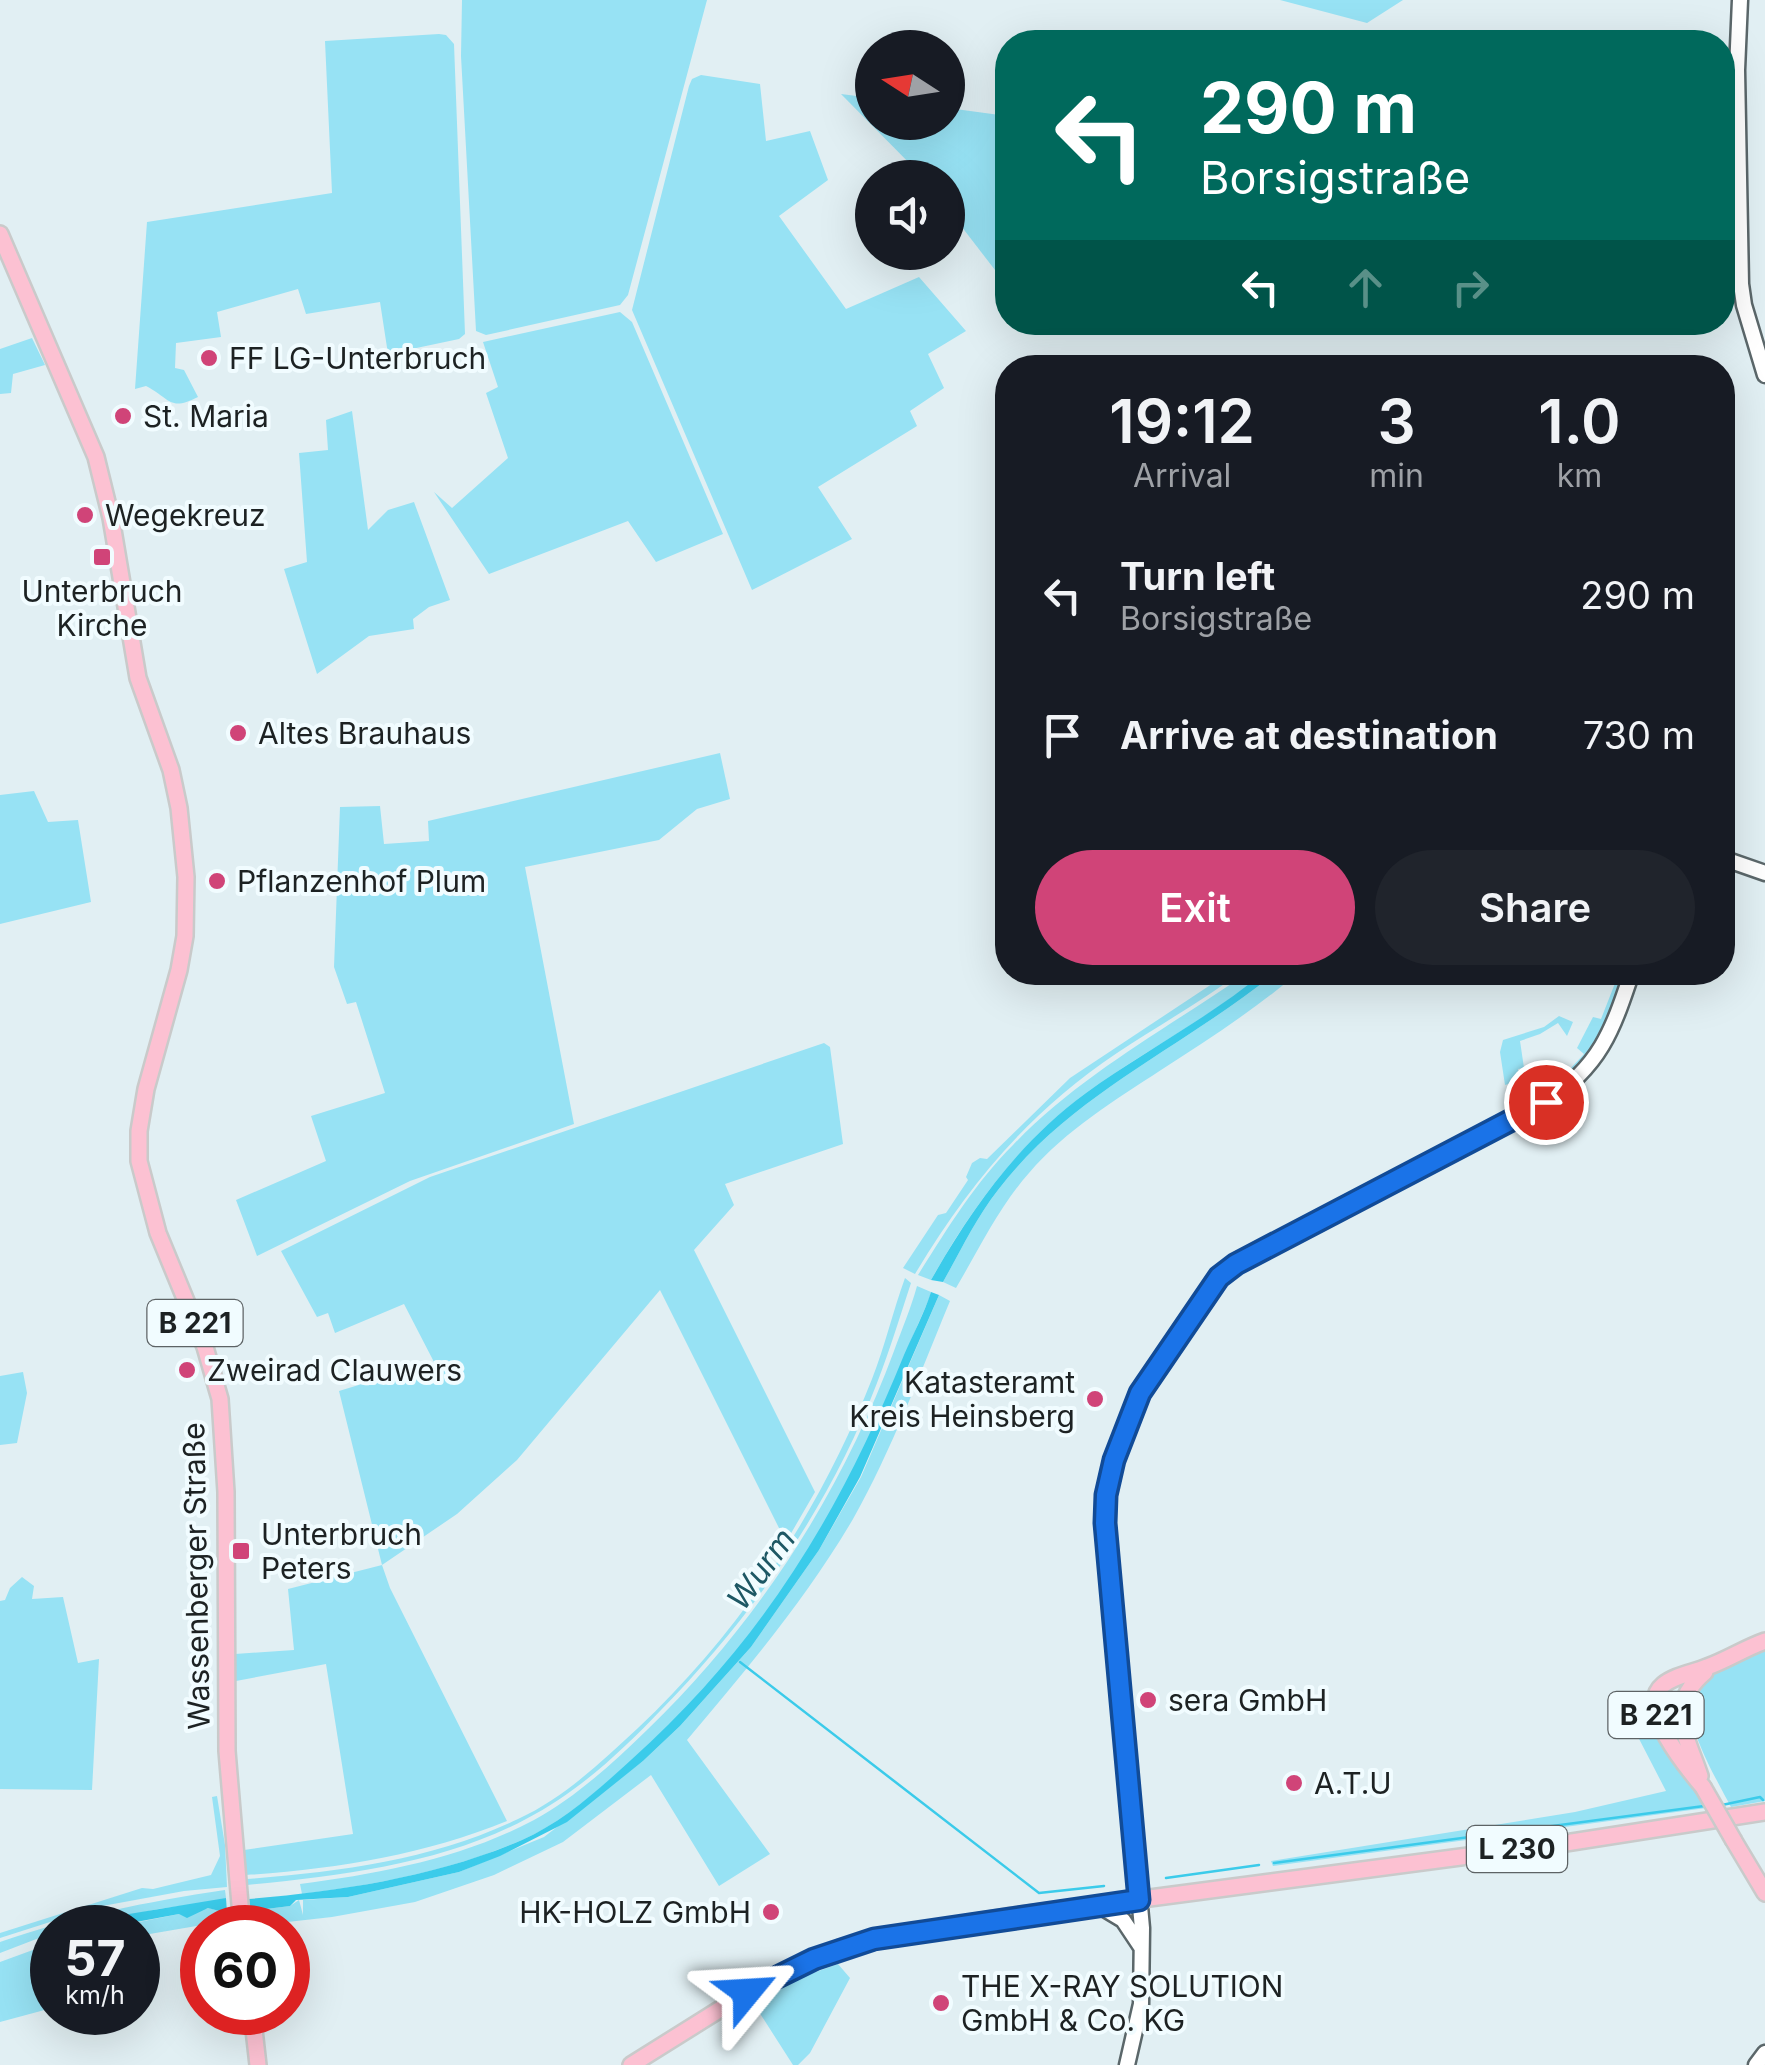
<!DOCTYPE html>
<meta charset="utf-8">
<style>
:root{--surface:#171b24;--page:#20242c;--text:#f1f3f6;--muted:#9ea1a6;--accent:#d04478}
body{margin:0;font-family:Inter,sans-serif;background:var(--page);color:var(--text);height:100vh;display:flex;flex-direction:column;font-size:38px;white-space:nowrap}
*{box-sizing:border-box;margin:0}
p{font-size:32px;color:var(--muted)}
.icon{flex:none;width:55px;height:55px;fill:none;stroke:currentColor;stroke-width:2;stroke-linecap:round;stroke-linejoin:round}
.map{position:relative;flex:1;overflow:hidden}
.side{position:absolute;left:995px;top:355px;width:740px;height:630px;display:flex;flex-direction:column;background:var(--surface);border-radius:40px;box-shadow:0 10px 40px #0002}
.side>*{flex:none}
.guide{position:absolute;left:995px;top:30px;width:740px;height:305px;border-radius:40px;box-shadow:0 10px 40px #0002;background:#00695c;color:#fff;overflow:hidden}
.needle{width:65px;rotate:282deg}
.controls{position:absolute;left:855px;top:30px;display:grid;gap:20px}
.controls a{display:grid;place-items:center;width:110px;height:110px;border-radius:50%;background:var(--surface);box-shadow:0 10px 40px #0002;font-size:50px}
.speed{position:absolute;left:30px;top:1905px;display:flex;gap:20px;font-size:50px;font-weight:700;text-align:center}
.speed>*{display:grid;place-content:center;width:130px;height:130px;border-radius:50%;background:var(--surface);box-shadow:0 10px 40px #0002;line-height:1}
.speed small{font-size:25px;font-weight:400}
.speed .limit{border:15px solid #d22;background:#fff;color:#111}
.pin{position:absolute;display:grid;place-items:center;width:85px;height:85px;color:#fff;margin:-42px;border:5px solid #fff;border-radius:50%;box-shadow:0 2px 10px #0007}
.me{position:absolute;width:110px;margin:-55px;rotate:63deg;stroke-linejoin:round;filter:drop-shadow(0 0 8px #0008)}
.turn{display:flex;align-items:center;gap:35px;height:210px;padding:0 40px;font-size:45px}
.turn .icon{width:130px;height:130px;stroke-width:2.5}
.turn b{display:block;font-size:70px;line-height:85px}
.lanes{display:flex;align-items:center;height:95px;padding:0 40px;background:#0003;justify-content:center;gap:50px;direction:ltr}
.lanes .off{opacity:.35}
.eta{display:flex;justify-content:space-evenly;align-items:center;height:170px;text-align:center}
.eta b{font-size:60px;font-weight:600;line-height:70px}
.cta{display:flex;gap:20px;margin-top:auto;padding:20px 40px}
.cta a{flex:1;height:115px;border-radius:60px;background:var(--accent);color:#fff;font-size:40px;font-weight:600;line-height:115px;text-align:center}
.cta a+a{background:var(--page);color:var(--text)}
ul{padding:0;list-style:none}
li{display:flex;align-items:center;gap:30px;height:140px;padding:0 40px}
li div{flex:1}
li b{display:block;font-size:38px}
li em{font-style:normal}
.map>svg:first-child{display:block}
</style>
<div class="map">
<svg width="1765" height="2065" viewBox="0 0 1765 2065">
<rect width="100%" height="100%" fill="#e1eff3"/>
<path fill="#97e2f4" d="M462,0h245l-79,295 -8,10 -134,30 -10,-4 -15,-275z
M1280,0h123l-36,23z
M439,34l7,1 8,9 11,290 -6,5 -71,15 -8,-52 -74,12 -8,-25 -81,23 4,25 -45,6 -1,25 9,2 14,27c-29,15 -28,1 -52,-11l-11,3 12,-167 185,-29 -7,-152z
M701,75l59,9 6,57 44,-10 18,49 -49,36 67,93 73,-32 47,54 -38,23 16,34 -34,23 7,15 -99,61 34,52 -100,51 -120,-280 57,-224 3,-7z
M841,94l31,4v24h76v-14l59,8v165l-2,2 -57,-74v-31l-25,-1z
M620,312l12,10 91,212 -67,28 -28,-41 -139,53 -55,-82 18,16 56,-50 -22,-65 12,-6 -15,-45z
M32,338l13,27 -32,9 -2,19 -11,1v-45z
M352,411l16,119 20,-20 26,-8 36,98 -21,7 -16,12 1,10 -45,7 -52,38 -33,-105 23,-7 -8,-109 29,-3 -2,-30z
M720,753l10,46 -33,10 -38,31 -134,27 49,257 -164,57 -153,75 -21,-56 90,-39 -15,-45 74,-23 -29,-91 -9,2 -13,-37 6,-160 40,-1 4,38 45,-3 -1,-20z
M34,791l14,31 30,-2 13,82 -91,22v-129z
M1230,972l10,1c-40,29 -82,53 -123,80 -88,59 -148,131 -202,221l-12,-6 35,-53 8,-2 22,-33 -2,-3 6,-14 8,-5 7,1 83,-81z
M1247,973h17c-55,45 -120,78 -178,120 -66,49 -115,115 -155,187l-13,-5c29,-46 57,-92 95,-130 68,-71 155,-117 234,-172z
M1275,973h23c-43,36 -90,67 -137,97 -46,30 -95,60 -132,103 -30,34 -50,76 -73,115l-13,-6c17,-30 33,-64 55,-92 73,-96 186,-143 277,-217z
M1619,973h4c-17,48 -31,95 -79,122 -10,6 -18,12 -29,8l-3,-9 9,-5 7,10 27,-14 29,-31 -7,-6 16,-31 8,2z
M1559,1016l14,6 -6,14 -9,-13 -18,11 -20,7 4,27 -6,1 1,6h6l-1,4 -19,6 -5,-33 3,-12 41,-13z
M824,1043l6,4 13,97 -118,40 9,21 -40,45 121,242 -29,50 -126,-252 -143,170 -60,54 -75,51 8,23 117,233c-84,34 -171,48 -261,54l-2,-25 109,-16 -27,-170 -90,17 -1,-27 59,-4 -6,-61 94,-24 -43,-174 95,-29 -30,-58 -69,29 -7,-20 -11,4 -36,-66 149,-74z
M905,1278l6,5c-11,33 -21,67 -34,100 -47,123 -124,233 -216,327 -40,42 -83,82 -135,109 -84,45 -186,57 -279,66l-1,-6c93,-7 187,-19 272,-60 46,-21 83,-57 120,-91 103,-97 182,-217 234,-349 13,-33 21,-68 33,-101z
M917,1286l14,6 -2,7c-32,72 -59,145 -97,214 -52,93 -122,176 -200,247 -33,29 -68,62 -110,80 -69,30 -146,45 -220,54l-2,-10c79,-10 163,-26 234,-64 42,-23 79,-57 113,-90 110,-106 194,-236 247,-379 8,-22 17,-43 23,-65z
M939,1295l11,6c-30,72 -58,149 -97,218 -47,80 -106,150 -166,221l83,114 -51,32 -68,-111 -88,67 -69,33 -79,27 -83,15 -80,9 -2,-15 40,-5 9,-6 4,15v-15l45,-3 111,-25 85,-35 99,-76 37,-35 71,-79 68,-97 42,-73z
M23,1372l4,21 -10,50 -17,2v-69z
M22,1577l12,9 -2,13 31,-2 15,66 21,-4 -7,131 -92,-1v-188l5,-1 5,-12z
M1765,1649v152l-34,6c-12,-23 -50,-87 -39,-112 11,-24 50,-37 73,-46z
M1638,1691l68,117 -433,58 -2,-5 304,-49 91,-21 -45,-87z
M217,1796l8,49 2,42 -43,4 -87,16 -97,31v-5l142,-45 11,1 58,-14 9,-19 -8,-59z
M225,1890l1,8 -6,3 -62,8 -83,18 -23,1v5l-52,20v-11c76,-26 145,-40 225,-52z
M209,1908l18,5 5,14h-20l-4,-3 -70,12v-8h-29z
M52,1943v65l-52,14v-60z
M838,1964l12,14 -40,75 -12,12h-5l-41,-64 22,-14z"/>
<path fill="#3bcbea" d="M1264,972l11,1c-91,74 -204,121 -277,217 -22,28 -38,62 -55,92l-12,-2c41,-72 88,-138 155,-187 58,-42 123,-75 178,-121z
M931,1292l8,3 -79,182 -41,73 -68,97 -71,79 -37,35 -76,61 -67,34 -41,16 -111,25 -52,3 -6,6 -40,5 -1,-12c92,-8 187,-22 273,-59 41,-18 76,-50 109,-80 130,-117 208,-245 273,-405 9,-21 20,-41 27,-63z
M226,1898l1,15 -19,-5 -21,10 -8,-4 -70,13h-34l54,-13z"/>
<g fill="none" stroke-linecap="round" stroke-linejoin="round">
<path stroke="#3bcbea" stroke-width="2.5" d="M740,1662l299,231 65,-7
M1722,1805l38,-8 3,3
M1274,1863l430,-57
M1166,1878l93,-13"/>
<defs>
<path id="secondary" d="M1740,0l-3,70 4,214 3,21 21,70
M1722,858l43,15
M1098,1905l25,15 18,27
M1127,2065l14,-61 1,-76 -37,-405c4,-76 37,-138 80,-199 16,-22 30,-43 51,-59l310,-163c54,-36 66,-70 86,-130
M1756,2065l9,-12"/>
<path id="primary" d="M0,234l96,223 15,61 27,160 33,92 8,38 7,69 -1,59 -6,34 -33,119 -7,42v30l19,72 47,114 15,52 6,93 1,259 15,177
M1700,1776c-14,-42 -35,-70 5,-104
M1703,1787c-16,-19 -67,-80 -40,-102 12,-10 30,-12 44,-18 20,-7 38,-19 58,-26
M1734,1841l31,52
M252,2012l6,53
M631,2065l131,-82 78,-35 34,-9 132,-22 553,-73 206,-32"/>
</defs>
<use href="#secondary" stroke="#5b676a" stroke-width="19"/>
<use href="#primary" stroke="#c9caca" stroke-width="20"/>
<use href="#secondary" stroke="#fff" stroke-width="14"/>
<use href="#primary" stroke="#fcc1d2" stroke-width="15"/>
<defs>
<path id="primary-bridge" d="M1703,1787l31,54"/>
</defs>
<use href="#primary-bridge" stroke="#c9caca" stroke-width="20" stroke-linecap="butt"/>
<use href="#primary-bridge" stroke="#fcc1d2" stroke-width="15"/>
</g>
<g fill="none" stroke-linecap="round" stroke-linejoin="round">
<defs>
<path id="route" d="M747,1992l67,-33 60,-20 265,-39 -34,-377 1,-28 8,-35 26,-67 79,-116 17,-13 310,-162"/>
</defs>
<use href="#route" stroke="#114b97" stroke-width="25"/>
<use href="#route" stroke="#1a73e8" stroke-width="18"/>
</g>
<g fill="#d04478" stroke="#f1fcff" stroke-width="4">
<circle cx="209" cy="358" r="10"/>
<circle cx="123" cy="416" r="10"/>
<circle cx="85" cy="515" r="10"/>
<rect x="92" y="547" width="20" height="20" rx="5"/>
<circle cx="238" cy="733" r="10"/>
<circle cx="217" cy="881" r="10"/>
<circle cx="187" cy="1370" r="10"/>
<circle cx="1095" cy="1399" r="10"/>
<rect x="231" y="1541" width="20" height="20" rx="5"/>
<circle cx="1148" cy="1700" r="10"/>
<circle cx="1294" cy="1783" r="10"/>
<circle cx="771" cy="1912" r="10"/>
<circle cx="941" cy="2003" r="10"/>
</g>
<g text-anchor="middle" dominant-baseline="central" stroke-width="8" stroke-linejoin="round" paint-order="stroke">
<g fill="#f1fcff" stroke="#5d6365" stroke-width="2.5">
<rect x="147.5" y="1300" width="95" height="46" rx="8"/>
<rect x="1608.5" y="1692" width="95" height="46" rx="8"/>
<rect x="1467" y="1826" width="100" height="46" rx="8"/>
</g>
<g font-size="28" font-weight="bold" fill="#1d2223">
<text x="195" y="1323">B 221</text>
<text x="1656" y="1715">B 221</text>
<text x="1517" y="1849">L 230</text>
</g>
<g font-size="30" fill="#1d2223" stroke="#f1fcff" text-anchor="start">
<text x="229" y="358">FF LG-Unterbruch</text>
<text x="143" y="416">St. Maria</text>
<text x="105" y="515">Wegekreuz</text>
<text x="102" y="591" text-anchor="middle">Unterbruch<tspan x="102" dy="34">Kirche</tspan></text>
<text x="258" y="733">Altes Brauhaus</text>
<text x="237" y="881">Pflanzenhof Plum</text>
<text x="207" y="1370">Zweirad Clauwers</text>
<text x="1075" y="1382" text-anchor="end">Katasteramt<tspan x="1075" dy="34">Kreis Heinsberg</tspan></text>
<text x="261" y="1534">Unterbruch<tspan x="261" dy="34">Peters</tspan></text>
<text x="1168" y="1700">sera GmbH</text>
<text x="1314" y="1783">A.T.U</text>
<text x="751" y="1912" text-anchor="end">HK-HOLZ GmbH</text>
<text x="961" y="1986">THE X-RAY SOLUTION<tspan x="961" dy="34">GmbH &amp; Co. KG</tspan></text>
</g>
<g font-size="30" fill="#1d2223" stroke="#f1fcff">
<text transform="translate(196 1576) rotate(-91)">Wassenberger Straße</text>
</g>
<g font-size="32" font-style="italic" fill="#1d5764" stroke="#f1fcff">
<text transform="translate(761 1569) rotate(-54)">Wurm</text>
</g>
</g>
</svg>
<div class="controls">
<a><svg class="needle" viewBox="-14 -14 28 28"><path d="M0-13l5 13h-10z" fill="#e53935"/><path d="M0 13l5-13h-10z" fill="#9ea1a6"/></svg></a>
<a><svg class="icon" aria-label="sound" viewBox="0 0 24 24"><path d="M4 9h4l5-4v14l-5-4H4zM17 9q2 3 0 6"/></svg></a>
</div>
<div class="speed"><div>57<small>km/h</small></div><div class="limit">60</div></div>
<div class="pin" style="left:1546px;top:1102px;background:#d93025"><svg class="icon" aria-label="arrive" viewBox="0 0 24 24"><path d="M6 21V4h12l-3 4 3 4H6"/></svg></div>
<svg class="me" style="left:747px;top:1992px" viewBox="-20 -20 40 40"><path d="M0-17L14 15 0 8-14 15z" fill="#1a73e8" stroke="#fff" stroke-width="4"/></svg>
<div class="guide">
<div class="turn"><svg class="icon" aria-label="left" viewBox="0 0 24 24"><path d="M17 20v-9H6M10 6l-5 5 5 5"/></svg><div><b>290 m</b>Borsigstraße</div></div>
<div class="lanes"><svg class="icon" aria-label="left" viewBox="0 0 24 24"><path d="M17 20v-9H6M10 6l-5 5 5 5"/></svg><svg class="icon off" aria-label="ahead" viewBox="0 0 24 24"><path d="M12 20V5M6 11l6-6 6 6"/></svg><svg class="icon off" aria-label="right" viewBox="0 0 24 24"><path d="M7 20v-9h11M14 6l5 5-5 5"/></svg></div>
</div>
<section class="side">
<div class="eta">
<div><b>19:12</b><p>Arrival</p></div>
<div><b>3</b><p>min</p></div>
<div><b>1.0</b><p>km</p></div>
</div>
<ul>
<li><svg class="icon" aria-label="left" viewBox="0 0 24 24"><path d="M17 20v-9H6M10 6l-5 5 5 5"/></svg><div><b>Turn left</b><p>Borsigstraße</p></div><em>290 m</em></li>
<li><svg class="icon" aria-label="arrive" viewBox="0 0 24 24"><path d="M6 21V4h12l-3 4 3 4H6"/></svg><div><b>Arrive at destination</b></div><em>730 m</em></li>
</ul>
<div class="cta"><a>Exit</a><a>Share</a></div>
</section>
</div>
